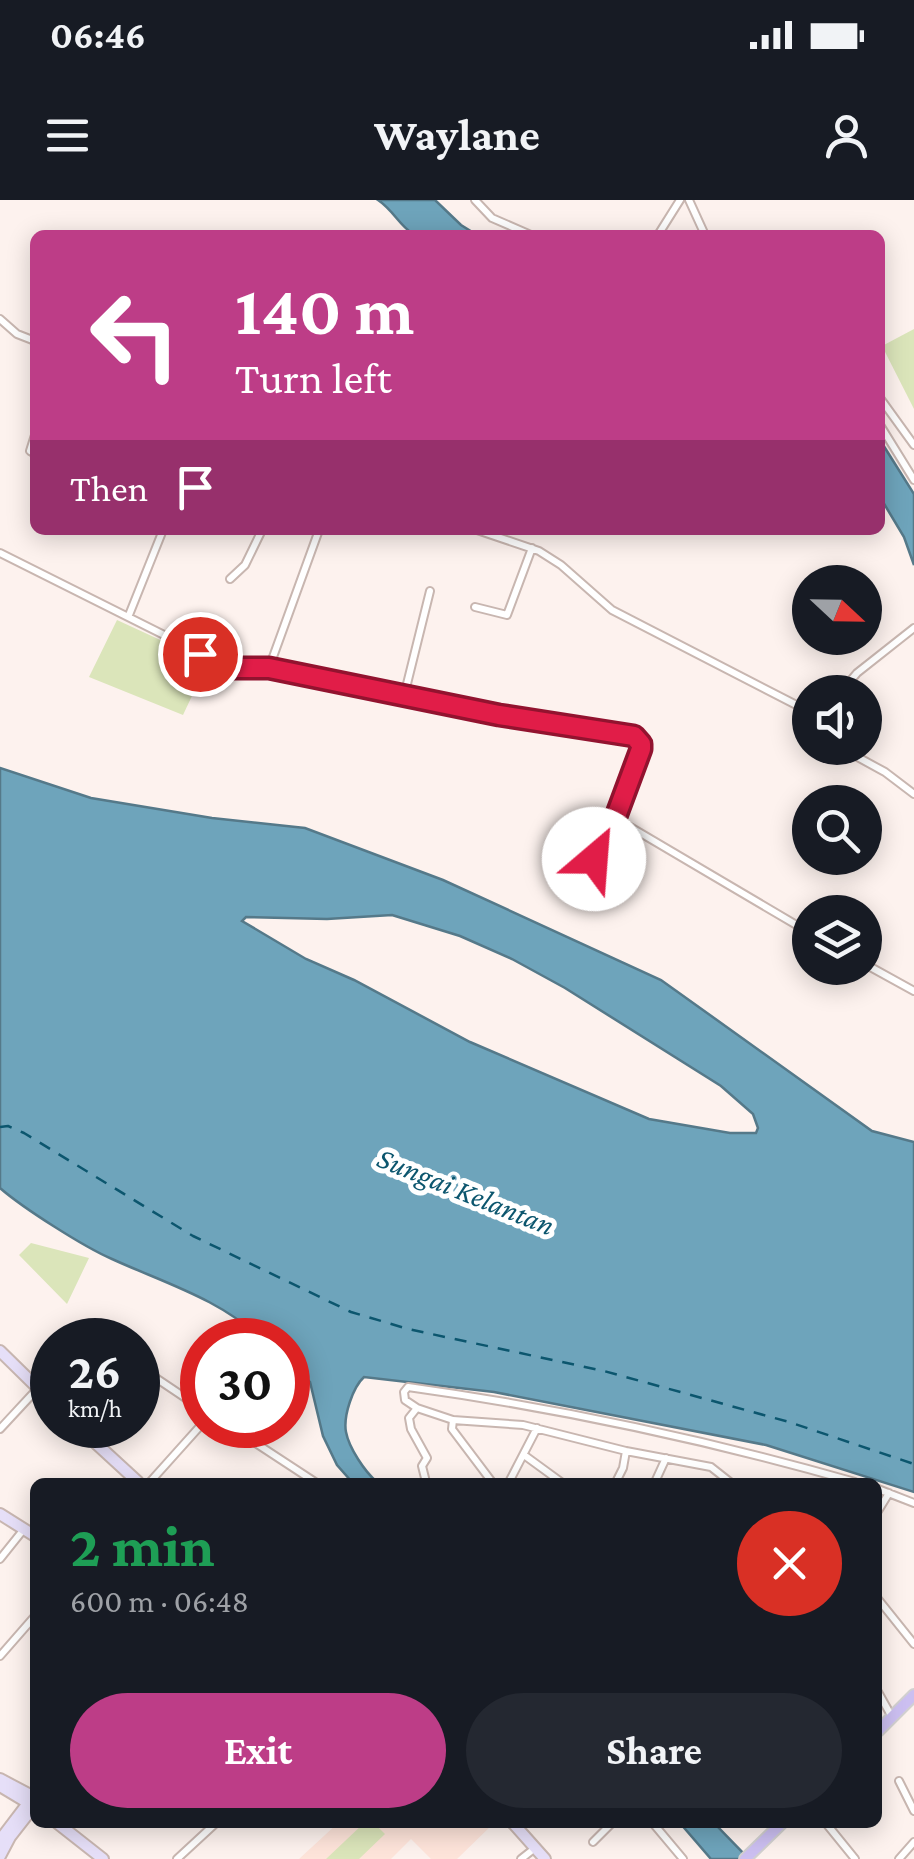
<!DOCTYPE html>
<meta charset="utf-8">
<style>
:root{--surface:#171b24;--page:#242831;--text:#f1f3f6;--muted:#9ea1a6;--accent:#bd3d87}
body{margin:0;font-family:"Crimson Pro",serif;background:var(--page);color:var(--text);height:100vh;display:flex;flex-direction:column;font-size:38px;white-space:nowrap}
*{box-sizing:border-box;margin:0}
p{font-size:32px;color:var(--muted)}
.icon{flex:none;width:55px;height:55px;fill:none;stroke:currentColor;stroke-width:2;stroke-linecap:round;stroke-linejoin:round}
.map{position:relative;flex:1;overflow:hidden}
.sheet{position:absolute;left:30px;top:1278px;width:852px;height:350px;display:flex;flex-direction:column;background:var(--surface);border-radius:15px;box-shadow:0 5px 25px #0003}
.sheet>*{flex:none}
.top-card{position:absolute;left:30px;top:30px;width:855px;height:305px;border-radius:15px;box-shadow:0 5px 25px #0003;background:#bd3d87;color:#fff;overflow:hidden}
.needle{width:65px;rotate:112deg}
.fabs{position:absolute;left:792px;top:365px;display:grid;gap:20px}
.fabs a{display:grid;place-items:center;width:90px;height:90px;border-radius:50%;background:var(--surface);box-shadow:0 5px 25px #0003;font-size:50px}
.speed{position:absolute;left:30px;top:1118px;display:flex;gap:20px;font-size:50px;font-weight:700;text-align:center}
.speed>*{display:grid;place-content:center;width:130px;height:130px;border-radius:50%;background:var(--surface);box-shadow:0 5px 25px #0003;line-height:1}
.speed small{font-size:25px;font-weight:400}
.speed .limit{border:15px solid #d22;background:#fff;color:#111}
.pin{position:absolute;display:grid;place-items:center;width:85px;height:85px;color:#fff;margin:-42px;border:5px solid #fff;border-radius:50%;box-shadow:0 2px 10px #0007}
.me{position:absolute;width:110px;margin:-55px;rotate:27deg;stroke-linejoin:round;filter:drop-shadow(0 0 8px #0008)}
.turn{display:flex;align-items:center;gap:35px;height:210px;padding:0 40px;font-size:45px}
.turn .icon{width:130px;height:130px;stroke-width:2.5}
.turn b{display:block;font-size:70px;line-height:85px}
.then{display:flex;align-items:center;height:95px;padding:0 40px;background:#0003;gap:20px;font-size:38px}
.round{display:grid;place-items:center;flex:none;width:105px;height:105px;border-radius:52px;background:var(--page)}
.headline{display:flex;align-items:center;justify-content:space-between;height:170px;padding:0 40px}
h1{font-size:60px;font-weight:700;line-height:75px;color:#1e9e55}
.button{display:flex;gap:20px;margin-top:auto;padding:20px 40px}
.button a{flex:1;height:115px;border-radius:60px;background:var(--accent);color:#fff;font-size:40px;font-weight:700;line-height:115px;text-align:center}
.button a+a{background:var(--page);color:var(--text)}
.status{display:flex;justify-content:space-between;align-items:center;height:70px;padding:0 50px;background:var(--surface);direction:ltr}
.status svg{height:28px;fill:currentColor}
header{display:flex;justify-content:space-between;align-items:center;height:130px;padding:0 40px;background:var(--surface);font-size:45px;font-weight:700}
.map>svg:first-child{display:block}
</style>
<div class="status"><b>06:46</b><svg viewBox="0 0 49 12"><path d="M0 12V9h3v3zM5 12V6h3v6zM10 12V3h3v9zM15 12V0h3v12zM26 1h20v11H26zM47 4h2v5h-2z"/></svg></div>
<header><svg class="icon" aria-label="menu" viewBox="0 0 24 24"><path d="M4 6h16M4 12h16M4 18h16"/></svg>Waylane<svg class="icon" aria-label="person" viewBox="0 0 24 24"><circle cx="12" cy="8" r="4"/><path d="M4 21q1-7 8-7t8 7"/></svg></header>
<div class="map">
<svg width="914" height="1659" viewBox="0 0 914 1659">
<rect width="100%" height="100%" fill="#fdf2ee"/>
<path fill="#fee4da" d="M338,1623h156l-37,36h-26l-20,-20 -20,20h-92z"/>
<path fill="#dbe5ba" d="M914,129v80l-32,-63z
M117,420l91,42 -25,53 -94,-38z
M31,1043l58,15 -22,46 -48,-49z
M364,1623h10l11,11 -26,25h-33z"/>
<path fill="#6ea4bb" stroke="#557989" stroke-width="2.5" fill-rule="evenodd" d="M378,0h57l26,25 16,10c-18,0 -50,6 -65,-2 -12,-7 -19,-23 -34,-33z
M880,240l34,54v71l-10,-28 -24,-40z
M0,568l91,30 121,20 93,10 138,52 218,100 211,151 42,11v350l-148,-47 -272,-53 -130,-15c-11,10 -21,39 -18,55 3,16 19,40 31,50h-25l-15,-17 -14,-29 -13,-54 -22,-17v-25h-26c-39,-40 -100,-58 -150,-81 -28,-12 -89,-51 -112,-71zM392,715l68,21 52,23 53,29 156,98 32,28 5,14 -2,5h-26l-81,-14 -179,-77 -116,-62 -48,-21 -64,-38 4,-4 81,2z
M680,1623h34l35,36h-38z"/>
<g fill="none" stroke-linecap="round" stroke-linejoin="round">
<path stroke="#0c566e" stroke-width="2.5" stroke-dasharray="12 10" stroke-linecap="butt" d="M0,927l8,-1 16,7 169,103 158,76 57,17 196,42 185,51 125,42"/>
<defs>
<path id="street" d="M475,0l17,18 39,17
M689,0l16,35
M658,35l22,-35
M0,119l17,15 18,7
M880,198l34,47
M880,225l34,55
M35,235l-5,16 5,3
M477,330l62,21 22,14 51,45 198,102
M0,353l230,115h39l230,47 134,21 8,7v6l-40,108 -7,2 -14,-5 -4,-21
M230,379l15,-14 17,-35
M475,407l32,8 25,-67
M129,415l34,-85
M269,468l50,-138
M841,492l16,-19 57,-45
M404,496l26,-105
M841,548l44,24 29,22
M615,618l195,115
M865,764l49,27
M81,1140l8,-10 14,10
M138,1166l64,43
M417,1208l-12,-8 -1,-8 4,-5c151,21 300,53 447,95
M228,1225l87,57
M0,1229l52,-56
M524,1255l37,27
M150,1282l52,-58
M426,1282l-4,-16 5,-8 -16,-29 -2,-11 8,-10 36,12
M492,1282l-40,-53 1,-9 70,5 103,26 85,16 19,15
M509,1282l28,-54
M616,1282l7,-14 3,-17
M655,1282l11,-24
M878,1289l36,14
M878,1311l11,-18
M0,1359l24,-30
M878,1399l36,45
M0,1456l35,-40
M878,1492l14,25
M899,1581l15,30
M652,1622l31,37
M825,1622l30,37
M593,1642l20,-20
M177,1659l40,-37
M521,1659l14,-11
M899,1659l15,-17"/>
<path id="secondary" d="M0,1151l52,51
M76,1225l62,57
M0,1314l35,22
M0,1579l34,18
M0,1586l30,18
M56,1622l47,37
M512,1622l33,37
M0,1640l35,-46
M0,1656l10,-19 25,-32"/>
<path id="primary" d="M878,1531l36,-36
M745,1659l38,-37"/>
</defs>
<use href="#street" stroke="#c8b6b0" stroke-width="10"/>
<use href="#secondary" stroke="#c8b6b0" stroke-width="14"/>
<use href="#primary" stroke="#d2d0d0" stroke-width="14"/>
<use href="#street" stroke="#fff" stroke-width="6"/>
<use href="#secondary" stroke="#e6dff8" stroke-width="10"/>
<use href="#primary" stroke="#ccbff1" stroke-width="10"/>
</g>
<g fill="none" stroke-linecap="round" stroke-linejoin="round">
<defs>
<path id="route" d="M200,454l30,14h39l230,47 135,21 7,8v5l-39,105 -8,5"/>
</defs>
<use href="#route" stroke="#92132f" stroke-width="25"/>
<use href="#route" stroke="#e11d48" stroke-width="18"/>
</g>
<g text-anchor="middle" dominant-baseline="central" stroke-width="10" stroke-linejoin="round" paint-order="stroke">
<g font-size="30" font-style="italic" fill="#0c566e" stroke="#fff">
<text transform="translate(466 991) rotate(22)">Sungai Kelantan</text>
</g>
</g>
</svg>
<div class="fabs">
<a><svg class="needle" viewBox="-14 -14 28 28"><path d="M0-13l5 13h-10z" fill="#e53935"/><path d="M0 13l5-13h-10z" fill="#9ea1a6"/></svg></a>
<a><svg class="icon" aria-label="sound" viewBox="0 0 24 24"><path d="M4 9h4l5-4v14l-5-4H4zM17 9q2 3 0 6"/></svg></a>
<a><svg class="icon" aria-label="search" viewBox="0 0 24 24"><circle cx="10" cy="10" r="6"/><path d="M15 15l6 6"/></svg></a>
<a><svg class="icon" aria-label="layers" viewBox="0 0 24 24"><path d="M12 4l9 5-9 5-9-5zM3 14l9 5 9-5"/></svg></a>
</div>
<div class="speed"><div>26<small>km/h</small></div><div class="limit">30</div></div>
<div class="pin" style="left:200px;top:454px;background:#d93025"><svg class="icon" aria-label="arrive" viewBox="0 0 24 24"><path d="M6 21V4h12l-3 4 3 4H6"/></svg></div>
<svg class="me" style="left:594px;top:659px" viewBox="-20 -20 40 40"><circle r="19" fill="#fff"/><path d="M0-13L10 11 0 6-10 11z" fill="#e11d48"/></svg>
<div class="top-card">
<div class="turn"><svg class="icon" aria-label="left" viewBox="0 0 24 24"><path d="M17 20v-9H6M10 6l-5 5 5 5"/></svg><div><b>140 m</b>Turn left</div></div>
<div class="then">Then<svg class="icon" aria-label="arrive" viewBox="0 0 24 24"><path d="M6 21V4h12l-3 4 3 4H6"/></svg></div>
</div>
<section class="sheet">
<div class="headline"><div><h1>2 min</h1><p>600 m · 06:48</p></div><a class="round" style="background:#d93025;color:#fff"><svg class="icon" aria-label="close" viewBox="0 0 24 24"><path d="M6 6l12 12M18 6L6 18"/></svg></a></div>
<div class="button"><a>Exit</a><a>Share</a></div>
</section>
</div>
